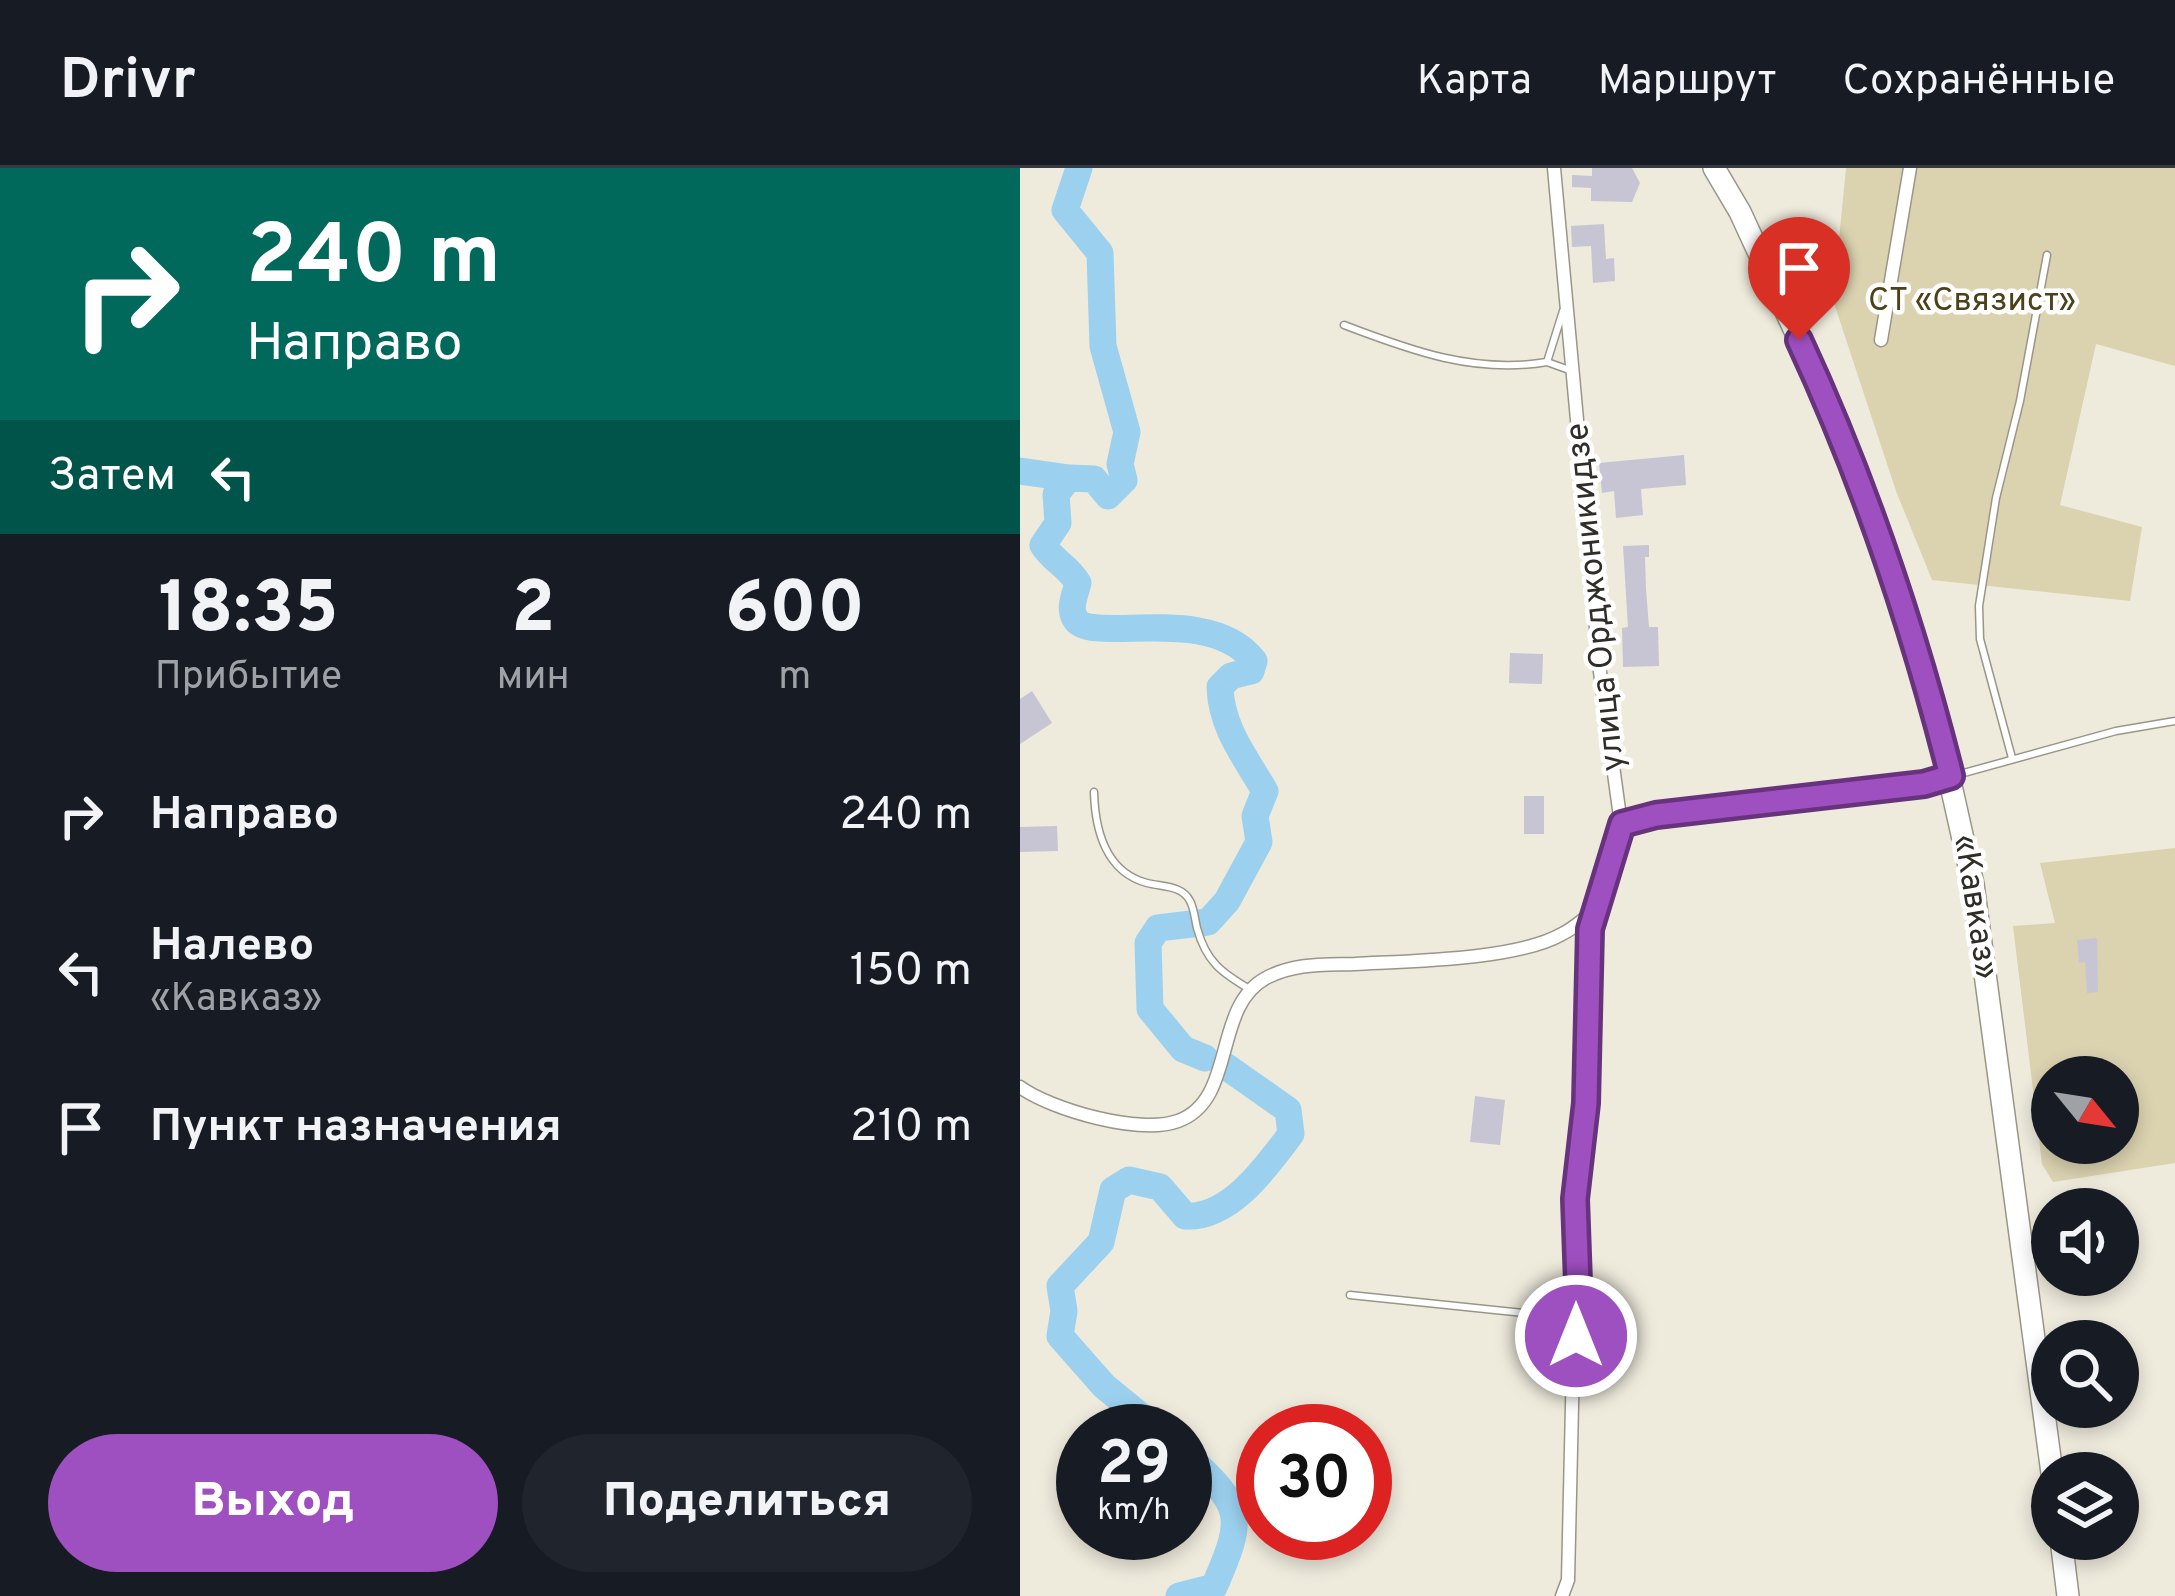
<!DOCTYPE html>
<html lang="ru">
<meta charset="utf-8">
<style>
:root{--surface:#171b24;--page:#20242c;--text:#f1f3f6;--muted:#9ea1a6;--line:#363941;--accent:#9e4fc0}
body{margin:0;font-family:Overpass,sans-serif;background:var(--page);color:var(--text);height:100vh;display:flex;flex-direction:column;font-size:45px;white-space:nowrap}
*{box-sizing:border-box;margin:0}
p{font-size:39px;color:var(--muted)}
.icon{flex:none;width:66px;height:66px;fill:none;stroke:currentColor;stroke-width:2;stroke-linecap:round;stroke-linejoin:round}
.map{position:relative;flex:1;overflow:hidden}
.sheet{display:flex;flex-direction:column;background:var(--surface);width:1020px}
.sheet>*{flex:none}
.top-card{background:#00695c;color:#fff;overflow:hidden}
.needle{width:78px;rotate:120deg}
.tools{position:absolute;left:1011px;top:888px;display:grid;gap:24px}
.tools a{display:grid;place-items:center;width:108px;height:108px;border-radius:50%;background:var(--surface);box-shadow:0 6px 18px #0003;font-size:60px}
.speed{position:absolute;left:36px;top:1236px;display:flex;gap:24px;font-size:60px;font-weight:700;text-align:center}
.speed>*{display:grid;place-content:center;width:156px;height:156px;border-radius:50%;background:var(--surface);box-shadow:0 6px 18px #0003;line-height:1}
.speed small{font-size:30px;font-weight:400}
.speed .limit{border:18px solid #d22;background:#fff;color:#111}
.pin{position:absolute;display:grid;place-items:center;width:102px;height:102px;color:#fff;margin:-123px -51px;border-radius:50% 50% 50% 0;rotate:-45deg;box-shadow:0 0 12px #0007}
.pin .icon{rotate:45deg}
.me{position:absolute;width:132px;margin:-66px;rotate:0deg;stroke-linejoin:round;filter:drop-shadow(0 0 9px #0008)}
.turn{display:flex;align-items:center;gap:42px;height:252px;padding:0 48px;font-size:54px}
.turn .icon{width:156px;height:156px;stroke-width:2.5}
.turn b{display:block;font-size:84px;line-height:102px}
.then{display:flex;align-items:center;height:114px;padding:0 48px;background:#0003;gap:24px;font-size:45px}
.eta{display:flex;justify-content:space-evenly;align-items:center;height:204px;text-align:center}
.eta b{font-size:72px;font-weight:800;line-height:84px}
.button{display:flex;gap:24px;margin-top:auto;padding:24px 48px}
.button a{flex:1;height:138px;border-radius:72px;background:var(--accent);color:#fff;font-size:48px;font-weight:800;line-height:138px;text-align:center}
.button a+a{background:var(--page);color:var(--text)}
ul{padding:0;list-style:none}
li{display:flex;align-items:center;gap:36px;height:156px;padding:0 48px}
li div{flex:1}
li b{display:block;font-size:45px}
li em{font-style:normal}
header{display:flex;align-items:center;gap:72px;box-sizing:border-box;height:168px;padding:0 60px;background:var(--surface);border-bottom:3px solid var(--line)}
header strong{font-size:57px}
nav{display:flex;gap:66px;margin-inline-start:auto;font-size:42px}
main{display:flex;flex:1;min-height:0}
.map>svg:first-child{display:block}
</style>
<header>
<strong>Drivr</strong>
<nav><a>Карта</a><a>Маршрут</a><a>Сохранённые</a></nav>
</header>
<main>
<section class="sheet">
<div class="top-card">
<div class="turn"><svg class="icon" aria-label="right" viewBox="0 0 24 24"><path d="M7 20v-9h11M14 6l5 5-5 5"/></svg><div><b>240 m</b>Направо</div></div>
<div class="then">Затем<svg class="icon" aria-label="left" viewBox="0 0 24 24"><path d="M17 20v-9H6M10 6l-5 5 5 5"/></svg></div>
</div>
<div class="eta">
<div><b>18:35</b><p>Прибытие</p></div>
<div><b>2</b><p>мин</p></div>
<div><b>600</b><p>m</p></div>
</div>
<ul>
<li><svg class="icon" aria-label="right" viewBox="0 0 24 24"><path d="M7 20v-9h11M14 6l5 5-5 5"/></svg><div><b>Направо</b></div><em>240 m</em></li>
<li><svg class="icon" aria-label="left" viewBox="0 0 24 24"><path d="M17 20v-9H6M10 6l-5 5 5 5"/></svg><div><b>Налево</b><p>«Кавказ»</p></div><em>150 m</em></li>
<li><svg class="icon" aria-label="arrive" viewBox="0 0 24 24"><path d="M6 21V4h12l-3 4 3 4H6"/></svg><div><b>Пункт назначения</b></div><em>210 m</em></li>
</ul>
<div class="button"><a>Выход</a><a>Поделиться</a></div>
</section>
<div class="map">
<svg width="1155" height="1428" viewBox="0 0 1155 1428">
<rect width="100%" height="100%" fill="#eeeadc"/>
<path fill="#dbd2b0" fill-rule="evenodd" d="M826,0h329v198l-79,-22 -36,161 82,22 -12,74 -198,-21 -36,-89 -63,-191z
M1155,680v315l-122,19 -11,-18 -29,-238 42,-3 -15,-60zM1032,909h66v66h-66z"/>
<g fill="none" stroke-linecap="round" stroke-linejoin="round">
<path stroke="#9bd1ef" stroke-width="27" d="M59,0l-14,42 35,43 3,93 24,86 -7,32 4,16 -16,16 -14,-17 -25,-1 -13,16 2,29 -15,22c10,16 25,21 35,38 -3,12 -10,26 -2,37 18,24 134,-17 178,41l-3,10 -20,5 -11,11c1,40 25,70 45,104l-10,25 4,26 -32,59 -19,21 -50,6 -10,15 2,66 33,40 22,9
M0,303l49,7
M139,1263l-55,-45 -44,-50 4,-25 -4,-25 41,-44 12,-52 16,-10 31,7 25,29c45,3 82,-50 106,-82l-3,-24 -64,-45
M159,1428l35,-9c32,-73 29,-79 -29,-134"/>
</g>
<path fill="#c7c5d3" d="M572,0h40l8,15 -8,19 -41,-1v-13l-19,-1v-12l20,1z
M584,56l2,35 8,-1 1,23 -22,2 -2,-37 -19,1 -1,-21z
M664,287l2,30 -45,4 2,26 -27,3 -2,-27 -12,2 -3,-30z
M629,377v12h-4l1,32 3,38h9l1,39 -36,1 -1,-39 6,-1 -5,-81z
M490,485l33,1 -1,30 -33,-1z
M12,523l20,32 -32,21v-45z
M504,628h20v38h-20z
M37,658l1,25 -38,1v-25z
M1077,770l1,54 -11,1 -2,-31 -6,1 -2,-23z
M455,928l30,4 -5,45 -30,-3z"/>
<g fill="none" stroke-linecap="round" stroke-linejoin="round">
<defs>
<path id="lane" d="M324,157c68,26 131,49 203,37l16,-51
M527,194l25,9
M992,590l-32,-119 -1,-33 17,-108 24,-97 27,-146
M74,624c1,38 12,80 53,91 15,4 35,2 43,18 4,7 5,19 7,27 9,34 25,45 54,62
M601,656l35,-9 268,-31 192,-53 59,-10
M330,1127l202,21 14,-6 8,-31"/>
<path id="street" d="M534,0l46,504 21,152 -29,89 -2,16 -5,174 -10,97 4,111 -6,51 -5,218 -6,16
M861,172l29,-172
M0,919c32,23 120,48 158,34 59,-21 34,-114 88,-143 28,-15 57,-13 89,-14 54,-3 162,-4 207,-30 11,-5 20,-14 30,-21"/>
<path id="highway" d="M694,0l26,44 79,171 45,111 65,193 44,197 79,589
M1041,1371l7,57"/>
</defs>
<use href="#lane" stroke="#999689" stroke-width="9"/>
<use href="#street" stroke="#999689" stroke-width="15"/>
<use href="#highway" stroke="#999689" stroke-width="24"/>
<use href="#lane" stroke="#fff" stroke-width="6"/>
<use href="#street" stroke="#fff" stroke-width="12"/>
<use href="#highway" stroke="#fff" stroke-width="21"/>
</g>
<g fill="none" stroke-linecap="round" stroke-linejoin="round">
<defs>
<path id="route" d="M556,1168l3,-25 -4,-112 11,-96 4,-174 32,-105 34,-9 268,-31 27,-8c-38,-150 -87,-296 -152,-436"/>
</defs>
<use href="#route" stroke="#67337d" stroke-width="30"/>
<use href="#route" stroke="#9e4fc0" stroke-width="21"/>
</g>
<g text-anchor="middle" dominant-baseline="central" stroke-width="9" stroke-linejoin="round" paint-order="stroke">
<g font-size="33" fill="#4c4119" stroke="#fff">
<text x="952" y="134">СТ «Связист»</text>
</g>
<g font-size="33" fill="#2e2d27" stroke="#fff">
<text transform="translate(577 429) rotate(-96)">улица Орджоникидзе</text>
<text transform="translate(954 739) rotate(81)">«Кавказ»</text>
</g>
</g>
</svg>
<div class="tools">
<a><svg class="needle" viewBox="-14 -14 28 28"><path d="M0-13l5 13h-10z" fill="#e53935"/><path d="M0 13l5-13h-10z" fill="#9ea1a6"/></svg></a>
<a><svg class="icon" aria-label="sound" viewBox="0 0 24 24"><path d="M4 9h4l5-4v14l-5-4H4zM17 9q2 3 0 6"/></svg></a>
<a><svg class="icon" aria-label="search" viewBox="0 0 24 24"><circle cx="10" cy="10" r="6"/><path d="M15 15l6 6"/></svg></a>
<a><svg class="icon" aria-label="layers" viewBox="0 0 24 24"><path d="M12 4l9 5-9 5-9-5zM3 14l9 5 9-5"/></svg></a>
</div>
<div class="speed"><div>29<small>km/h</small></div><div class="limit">30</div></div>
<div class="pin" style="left:779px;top:172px;background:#d93025"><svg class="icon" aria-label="arrive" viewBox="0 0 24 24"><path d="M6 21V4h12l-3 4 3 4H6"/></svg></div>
<svg class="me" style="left:556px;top:1168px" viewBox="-20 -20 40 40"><circle r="17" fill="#9e4fc0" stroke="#fff" stroke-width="3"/><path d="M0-11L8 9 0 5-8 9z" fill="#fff"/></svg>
</div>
</main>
